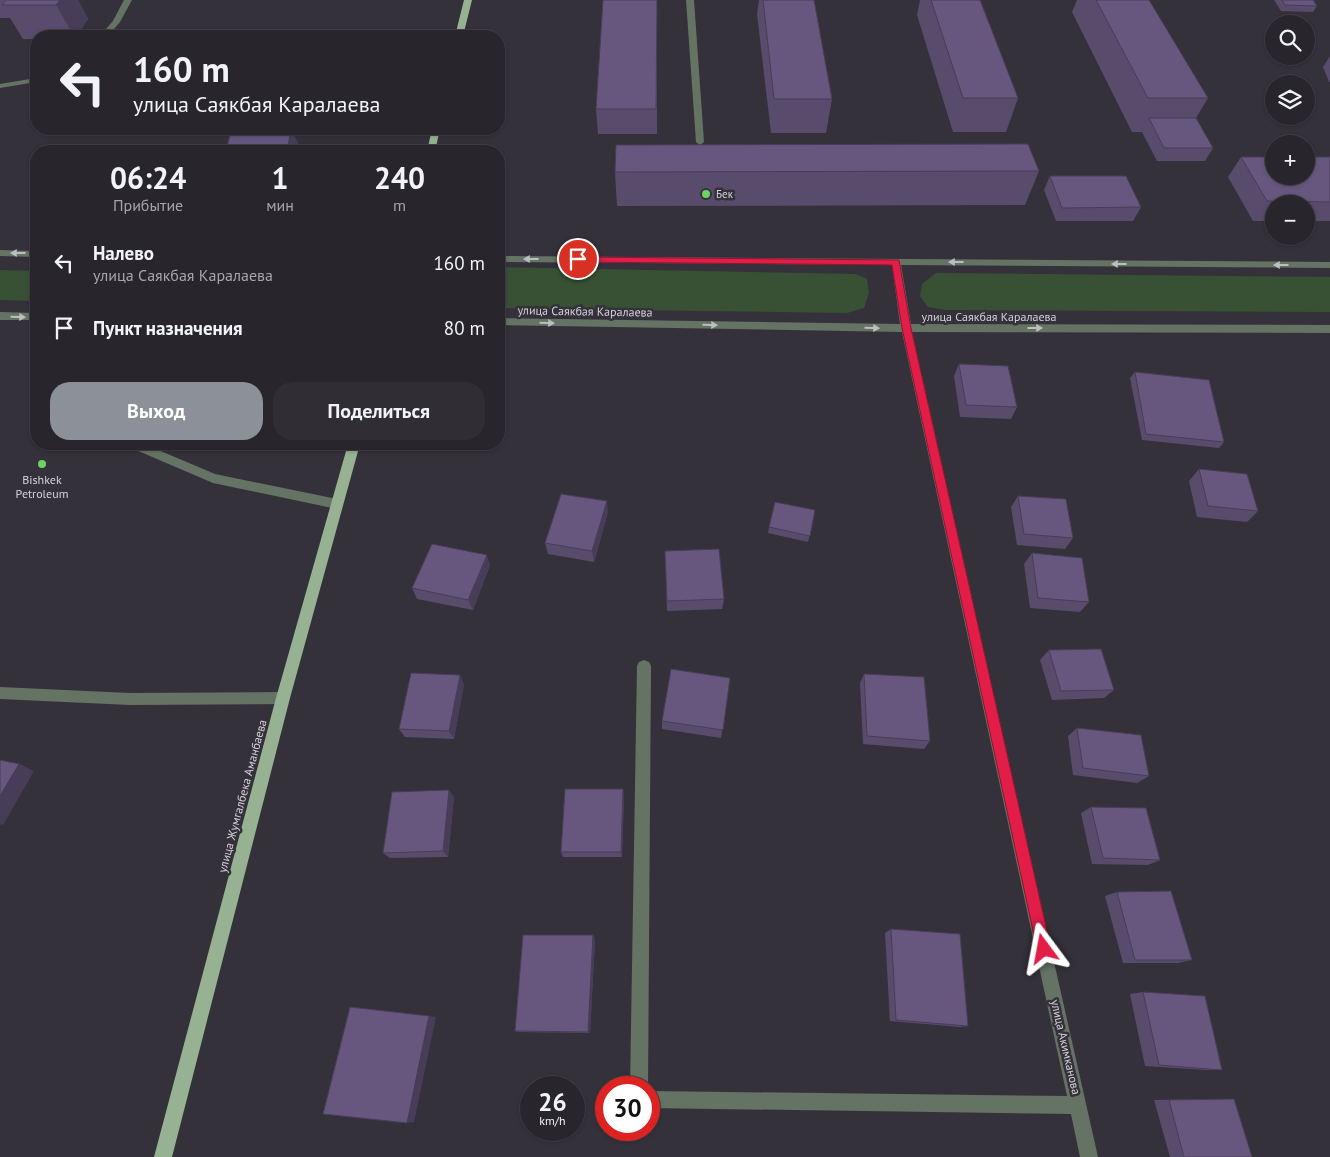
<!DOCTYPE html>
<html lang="ru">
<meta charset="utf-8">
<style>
:root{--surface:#28252c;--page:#302d34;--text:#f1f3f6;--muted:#a5a5a9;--line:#444248;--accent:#8c9099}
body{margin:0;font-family:"PT Sans",sans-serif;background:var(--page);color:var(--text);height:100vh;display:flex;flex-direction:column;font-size:19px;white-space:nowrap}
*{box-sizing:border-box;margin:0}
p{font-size:16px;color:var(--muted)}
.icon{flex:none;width:28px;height:28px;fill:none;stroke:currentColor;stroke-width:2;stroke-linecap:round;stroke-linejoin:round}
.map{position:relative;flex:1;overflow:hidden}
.sheet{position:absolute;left:30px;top:145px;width:475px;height:305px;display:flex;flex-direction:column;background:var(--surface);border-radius:20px;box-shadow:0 1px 4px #0004,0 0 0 1px var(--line)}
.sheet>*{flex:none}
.banner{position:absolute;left:30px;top:30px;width:475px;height:105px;border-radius:20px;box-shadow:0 1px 4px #0004,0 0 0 1px var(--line);background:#28252c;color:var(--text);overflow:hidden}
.fabs{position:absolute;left:1265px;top:15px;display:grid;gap:10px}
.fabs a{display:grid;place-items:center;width:50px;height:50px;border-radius:50%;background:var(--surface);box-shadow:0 1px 4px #0004,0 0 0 1px var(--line);font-size:25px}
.speed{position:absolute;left:520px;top:1076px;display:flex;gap:10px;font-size:25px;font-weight:700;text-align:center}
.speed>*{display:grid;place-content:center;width:65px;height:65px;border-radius:50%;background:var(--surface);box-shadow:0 1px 4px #0004,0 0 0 1px var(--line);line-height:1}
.speed small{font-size:12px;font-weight:400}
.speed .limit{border:8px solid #d22;background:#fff;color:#111}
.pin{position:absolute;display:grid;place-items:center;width:42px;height:42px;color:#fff;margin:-21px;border:2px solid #fff;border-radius:50%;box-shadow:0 1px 5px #0007}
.me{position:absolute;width:55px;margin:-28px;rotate:347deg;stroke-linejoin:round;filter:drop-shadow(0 0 4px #0008)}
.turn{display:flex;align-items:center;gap:18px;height:105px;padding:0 20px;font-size:22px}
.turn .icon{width:65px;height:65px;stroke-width:2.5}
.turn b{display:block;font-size:35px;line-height:42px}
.eta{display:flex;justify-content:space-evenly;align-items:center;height:85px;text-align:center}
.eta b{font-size:30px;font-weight:600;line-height:35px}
.cta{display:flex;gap:10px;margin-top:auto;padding:10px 20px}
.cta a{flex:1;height:58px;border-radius:20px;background:var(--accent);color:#fff;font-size:20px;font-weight:600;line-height:58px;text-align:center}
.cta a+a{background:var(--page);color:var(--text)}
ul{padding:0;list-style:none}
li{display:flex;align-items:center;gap:15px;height:65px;padding:0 20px}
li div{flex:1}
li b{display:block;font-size:19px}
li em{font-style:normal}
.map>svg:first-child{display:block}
</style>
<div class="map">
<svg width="1330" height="1157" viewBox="0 0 1330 1157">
<rect width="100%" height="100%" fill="#35313b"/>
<path fill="#385135" d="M499,267l357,7 11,5 2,14 -5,15 -17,5 -348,-5z
M0,270l36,1v30l-36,-1z
M936,273l394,4v35l-384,-2 -18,-3 -8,-11 2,-12z"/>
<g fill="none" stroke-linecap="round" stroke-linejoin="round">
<path fill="#657364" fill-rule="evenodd" d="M124,0h8l-12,22 -12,14h-8l13,-15z
M686,0h8l10,142 -4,3 -4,-3z
M36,78v4l-36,6v-4z
M0,250l36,1v6l-36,-1z
M499,256l831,6v6l-429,-3 10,59 419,1v8l-418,-1 186,825h-18l-9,-43 -422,-6v-17l418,5 -165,-764 -403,-7v-7l401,6 -8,-59 -393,-3z
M0,312l36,1v7h-36z
M127,444h17l71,30 122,25 6,5 -6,5 -124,-26 -84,-36z
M644,660l5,2 2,4 -3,422h-18l7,-422 2,-4z
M0,687l130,6 153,-1 5,2 2,4 -2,4 -5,2 -153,1 -130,-6z"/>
<path fill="#96b293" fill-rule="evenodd" d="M464,0h8l-9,36h-8z
M432,129h8l-5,22h-8z
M348,444h12l-70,254 -118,459h-18l122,-459z"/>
</g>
<path fill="#594b6c" d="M0,0h78l10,19 -11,17h-41v3h-13l-13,-21h-10z
M657,0v134h-59l-2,-25z
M759,0h55l18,99 -6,34h-55l-14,-119z
M920,0h60l38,98 -12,34h-53l-36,-117z
M1077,0h72l59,98 -12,20 17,30 -8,13h-48l-15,-29h-10l-60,-120z
M1274,0h39l4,6 -4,6 -32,-1z
M1330,56v26h-1l-6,-15z
M1241,157h89v64h-24v-17h-32v17h-21l-25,-44z
M1039,171l-14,34 -408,1 -2,-34z
M1050,176l91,31 -8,14h-77l-12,-31z
M959,364l58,43 -6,12 -51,-2 -6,-41z
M1135,372l89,70 -5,6 -77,-8 -12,-62z
M1199,469l59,42 -11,11 -50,-5 -8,-36z
M1018,496l55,42 -8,11 -48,-4 -6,-38z
M815,510l-7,32 -40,-9 1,-6z
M608,512l-14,50 -46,-8 -3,-11z
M665,551l59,48 -2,10 -55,2z
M1032,553l57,49 -9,10 -50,-4 -6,-44z
M490,565l-17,45 -56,-11 -5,-11z
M1049,650l65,40 -10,8 -52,2 -12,-40z
M864,674l66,67 -6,8 -61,-5 -3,-61z
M730,678l-9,60 -59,-9v-8z
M464,684l-10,55 -49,-2 -6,-8z
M1077,728l72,48 -12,7 -64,-8 -5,-39z
M624,795l-2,62h-59l-2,-5z
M454,797l-6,60 -58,1 -7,-5z
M1091,807l69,53 -12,5 -56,-1 -11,-51z
M1117,892l75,68 -14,3h-55l-18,-67z
M891,929l77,97 -8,1 -70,-6 -5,-88z
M595,939l-5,94 -71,-1 -4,-1z
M1143,992l79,78h-15l-62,-4 -15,-72z
M1218,1099h16l18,58h-82l-16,-57z"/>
<path fill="#483d58" d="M60,0h18l10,19 -11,17h-3l-18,-31z
M291,129h1l9,22h-14z
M607,501l1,11 -14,50 -2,-11z
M487,555l3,10 -17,45 -5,-10z
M460,675l4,9 -10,55 -5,-8z
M19,764l15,7 -31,54 -3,-1v-28z
M623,789l1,6 -2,62 -1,-5z
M449,790l5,7 -6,60 -5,-6z
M593,935l2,4 -5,94 -2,-1z
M429,1016l7,1 -22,105 -7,1z"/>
<path fill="#67577e" stroke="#483d58" d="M6,0h54l-4,5h-54z
M603,0h54l-1,109h-60z
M763,0h51l18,99h-58z
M931,0h49l38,98h-55z
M1096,0h53l59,98h-60z
M1282,0h31l4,6 -32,-1z
M1149,118h47l17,30h-49z
M261,129h30l-4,22h-61l5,-20z
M1028,144l11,27 -424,1 1,-27z
M1241,157h33v19h32v-19h24v45l-63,-1z
M1050,176h76l15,31 -79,1z
M959,364l49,2 9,41 -51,-2z
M1135,372l74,8 15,62 -78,-8z
M1199,469l48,5 11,37 -50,-5z
M561,494l46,7 -15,50 -47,-8z
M1018,496l48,3 7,39 -49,-4z
M775,502l40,8 -5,26 -41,-9z
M432,544l55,11 -19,45 -56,-12z
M719,549l5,50 -57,2 -2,-50z
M1032,553l50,5 7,44 -51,-4z
M1101,649l13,41 -53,1 -12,-41z
M671,669l59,9 -7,52 -61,-9z
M411,673l49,2 -11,56 -50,-2z
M864,674l60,3 6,64 -63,-5z
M1077,728l64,7 8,41 -66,-8z
M0,760l19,4 -19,32z
M565,789h58l-2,63h-60z
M449,790l-6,61 -60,2 9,-61z
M1091,807l55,1 14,52 -57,-2z
M1171,891l21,69h-57l-18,-68z
M891,929l69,5 8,92 -72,-6z
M523,935h70l-5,97 -73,-1z
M1143,992l62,4 17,74 -63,-5z
M350,1007l79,9 -22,107 -84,-9z
M1234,1099l18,58h-68l-15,-57z"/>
<defs><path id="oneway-solid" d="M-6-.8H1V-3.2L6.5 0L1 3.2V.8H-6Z" transform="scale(1.25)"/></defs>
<g fill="#bdbec1">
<use href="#oneway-solid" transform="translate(18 253) rotate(-180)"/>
<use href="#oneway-solid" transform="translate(531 259) rotate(-180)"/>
<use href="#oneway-solid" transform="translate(956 262) rotate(-180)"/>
<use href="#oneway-solid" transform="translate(1119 264) rotate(-180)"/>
<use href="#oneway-solid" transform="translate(1281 265) rotate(-180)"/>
<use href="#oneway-solid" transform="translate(18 317) rotate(1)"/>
<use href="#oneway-solid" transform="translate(547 323) rotate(1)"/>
<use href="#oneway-solid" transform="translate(710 325) rotate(1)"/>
<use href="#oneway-solid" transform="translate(872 328) rotate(1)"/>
<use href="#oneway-solid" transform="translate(1035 328)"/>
</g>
<path fill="#e11d48" stroke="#92132f" d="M575,257l324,3 12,68 140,621 -2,5 -5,2 -5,-2 -2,-5 -135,-621 -10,-63 -314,-3 -4,-3z"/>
<g fill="#6cd362" stroke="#35313b" stroke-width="2">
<circle cx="706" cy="194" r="5"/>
<circle cx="42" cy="464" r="5"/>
</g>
<g text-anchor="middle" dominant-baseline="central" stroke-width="5" stroke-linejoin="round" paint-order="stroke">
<g font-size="11" fill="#d3d1d8" stroke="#35313b" text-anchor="start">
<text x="716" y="194">Бек</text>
</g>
<g font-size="12" fill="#d3d1d8" stroke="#35313b">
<text transform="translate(585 311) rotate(1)">улица Саякбая Каралаева</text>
<text x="989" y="316">улица Саякбая Каралаева</text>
<text transform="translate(242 796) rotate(-75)">улица Жумгалбека Аманбаева</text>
<text transform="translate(1066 1047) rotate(77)">улица Акимканова</text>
</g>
<g font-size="12" fill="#d3d1d8" stroke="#35313b">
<text x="42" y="479">Bishkek<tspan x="42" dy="14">Petroleum</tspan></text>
</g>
</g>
</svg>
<div class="fabs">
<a><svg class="icon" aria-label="search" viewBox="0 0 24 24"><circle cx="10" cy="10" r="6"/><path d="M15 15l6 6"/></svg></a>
<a><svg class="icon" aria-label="layers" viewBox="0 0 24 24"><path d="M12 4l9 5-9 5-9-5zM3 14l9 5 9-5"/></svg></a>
<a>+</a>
<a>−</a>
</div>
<div class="speed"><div>26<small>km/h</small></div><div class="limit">30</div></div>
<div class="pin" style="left:578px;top:259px;background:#d93025"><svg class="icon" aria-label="arrive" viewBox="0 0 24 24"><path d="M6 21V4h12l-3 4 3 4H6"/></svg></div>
<svg class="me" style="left:1044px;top:949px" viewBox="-20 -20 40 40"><path d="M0-17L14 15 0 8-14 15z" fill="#e11d48" stroke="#fff" stroke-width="4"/></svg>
<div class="banner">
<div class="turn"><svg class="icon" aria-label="left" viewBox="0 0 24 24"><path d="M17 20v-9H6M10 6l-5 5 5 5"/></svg><div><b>160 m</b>улица Саякбая Каралаева</div></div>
</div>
<section class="sheet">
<div class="eta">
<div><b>06:24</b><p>Прибытие</p></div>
<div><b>1</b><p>мин</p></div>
<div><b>240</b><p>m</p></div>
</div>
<ul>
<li><svg class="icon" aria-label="left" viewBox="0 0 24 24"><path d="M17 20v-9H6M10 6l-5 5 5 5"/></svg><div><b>Налево</b><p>улица Саякбая Каралаева</p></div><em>160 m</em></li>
<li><svg class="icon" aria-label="arrive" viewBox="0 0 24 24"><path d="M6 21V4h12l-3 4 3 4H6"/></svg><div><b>Пункт назначения</b></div><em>80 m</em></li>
</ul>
<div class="cta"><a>Выход</a><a>Поделиться</a></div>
</section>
</div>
